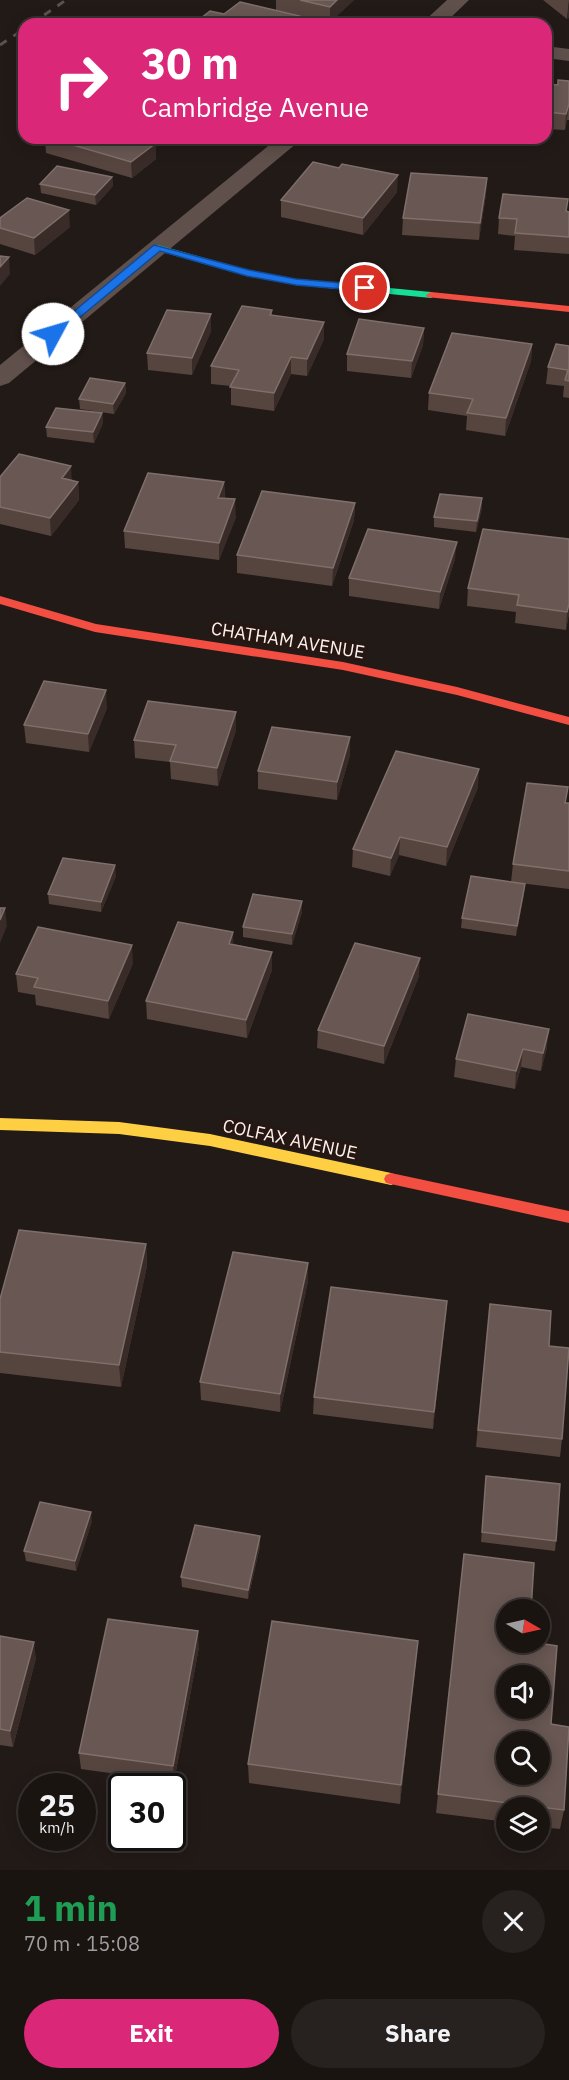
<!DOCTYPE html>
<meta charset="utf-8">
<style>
:root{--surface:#1a1411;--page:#27211f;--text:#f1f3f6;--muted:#9f9e9f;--line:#383331;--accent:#db2777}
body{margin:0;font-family:"IBM Plex Sans",sans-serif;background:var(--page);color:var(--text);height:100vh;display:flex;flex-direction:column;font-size:22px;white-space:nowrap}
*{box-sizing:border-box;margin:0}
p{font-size:20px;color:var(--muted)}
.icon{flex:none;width:33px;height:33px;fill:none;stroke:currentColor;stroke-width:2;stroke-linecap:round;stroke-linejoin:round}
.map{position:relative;height:1870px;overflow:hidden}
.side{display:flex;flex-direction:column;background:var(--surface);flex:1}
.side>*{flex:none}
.hud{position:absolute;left:18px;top:18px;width:534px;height:126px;border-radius:18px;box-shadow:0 3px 15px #0003,0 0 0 2px var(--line);background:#db2777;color:#fff;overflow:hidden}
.needle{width:39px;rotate:99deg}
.fabs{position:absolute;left:496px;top:1599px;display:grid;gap:12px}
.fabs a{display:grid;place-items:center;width:54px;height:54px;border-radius:50%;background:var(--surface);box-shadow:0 3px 15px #0003,0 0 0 2px var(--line);font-size:30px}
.speed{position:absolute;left:18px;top:1773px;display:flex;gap:12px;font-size:30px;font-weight:700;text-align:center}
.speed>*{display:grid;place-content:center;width:78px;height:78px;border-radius:50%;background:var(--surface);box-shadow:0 3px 15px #0003,0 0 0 2px var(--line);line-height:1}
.speed small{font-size:15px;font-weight:400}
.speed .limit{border:3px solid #111;border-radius:9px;background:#fff;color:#111}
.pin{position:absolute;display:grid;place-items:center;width:51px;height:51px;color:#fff;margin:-26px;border:3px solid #fff;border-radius:50%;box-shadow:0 2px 6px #0007}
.me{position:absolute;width:66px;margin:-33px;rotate:51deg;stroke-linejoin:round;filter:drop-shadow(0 0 4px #0008)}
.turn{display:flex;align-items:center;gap:21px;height:126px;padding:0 24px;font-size:27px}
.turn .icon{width:78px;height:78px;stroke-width:2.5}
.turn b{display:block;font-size:42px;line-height:51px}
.round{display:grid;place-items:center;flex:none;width:63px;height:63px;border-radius:32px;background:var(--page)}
.head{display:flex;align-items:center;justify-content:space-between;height:102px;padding:0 24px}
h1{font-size:36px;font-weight:700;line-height:45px;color:#1e9e55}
.cta{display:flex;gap:12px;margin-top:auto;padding:12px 24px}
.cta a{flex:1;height:69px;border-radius:36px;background:var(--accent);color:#fff;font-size:24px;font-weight:700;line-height:69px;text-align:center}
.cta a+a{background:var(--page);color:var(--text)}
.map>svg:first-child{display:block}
</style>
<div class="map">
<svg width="569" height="1870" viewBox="0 0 569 1870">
<rect width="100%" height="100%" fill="#221a17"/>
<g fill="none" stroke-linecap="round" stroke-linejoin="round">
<path fill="#60504b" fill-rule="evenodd" d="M447,0h22l-25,24h-23z
M546,46l23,3v12l-23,-3z
M278,138h25l-294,245 -9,3v-21z"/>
<path fill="#16e098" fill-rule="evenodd" d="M158,245l90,25 48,9 135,13 5,3 -5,3 -135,-13 -49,-9 -92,-26 -2,-2z"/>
<path fill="#ffcf43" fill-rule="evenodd" d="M0,1118l119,4 91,12 181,39 5,2 2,4 -2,4 -5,2 -181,-39 -91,-12 -119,-4z"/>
<path fill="#f24e42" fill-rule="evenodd" d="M431,292l138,14v6l-142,-15 -1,-2z
M0,596l96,28 247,38 114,25 112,30v8l-112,-30 -114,-25 -248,-38 -95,-28z
M391,1173l178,38v12l-183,-40 -2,-4 2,-4z"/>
<path stroke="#5c514e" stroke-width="3" stroke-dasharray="8 8" stroke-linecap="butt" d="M31,24l35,-24
M0,45l24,-16"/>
</g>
<path fill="#56443f" d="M276,0h78l-24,22 -54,-12z
M543,0h26l-2,19z
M224,14l84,10h-108v-5z
M569,81v39h-2l-2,10 -19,-1v-45l12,1z
M45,138h94l17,5v16l-24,19 -86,-25z
M339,168l58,24 -34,43 -82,-18v-17z
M112,177l1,9 -17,19 -55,-12 -1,-9z
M487,178l-1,16 -7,46 -77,-5 1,-17z
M566,211l3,1v42l-55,-4 1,-14 -17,-2 1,-16z
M0,218l70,9 -35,28 -35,-11z
M272,310v5l52,7v17l-17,37 -16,-2 -17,37 -43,-6v-19l-20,-2v-18z
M424,328l-1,17 -12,33 -64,-7v-17z
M211,331l-19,44 -44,-5 -1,-17z
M532,344l-1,17 -26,75 -39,-6 1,-14 -39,-6 1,-17z
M569,346v52l-6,-1 1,-11 -18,-2 2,-17z
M125,383l1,10 -12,21 -34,-5 -1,-10z
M102,413l1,10 -9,20 -47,-6 -1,-10z
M0,477l72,4 6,1 1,18 -28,36 -51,-12z
M224,482l1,16 11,19 -17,43 -94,-12 -1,-17z
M482,498v10l-6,24 -42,-5v-10z
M355,503l-1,17 -22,66 -95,-13v-18z
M569,539v74l-3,17 -51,-7 1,-11 -49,-6 1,-18z
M455,559l-16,50 -90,-13v-18z
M107,708l-18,44 -63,-9 -2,-18z
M236,730l-18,56 -47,-7 -1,-17 -35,-4 -1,-18z
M350,737v18l-13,45 -79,-11v-18z
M478,787l-32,79 -47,-11 -9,21 -38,-9 1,-18z
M569,803v86l-58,-7 2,-18z
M116,876l-15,36 -52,-8 -1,-10z
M524,894l-8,42 -55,-8 1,-10z
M302,912l-10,33 -49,-8v-10z
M234,944l38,8v18l-25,68 -100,-19 -1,-18z
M133,963l-24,56 -73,-14 -1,-10 -17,-3 -2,-18z
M419,976l-35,88 -67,-16 1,-18z
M468,1014l79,33 -6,24 -20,-4 -6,22 -61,-12 2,-18z
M146,1244l1,22 -26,121 -121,-14v-74z
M308,1263v18l-28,131 -79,-12 -1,-18z
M447,1301l-14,128 -120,-15 1,-17z
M490,1304l59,42 13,93 -2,18 -84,-10z
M486,1476l70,65 -1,10 -74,-9z
M92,1521l-16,50 -50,-10 -2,-10z
M260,1536v10l-12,53 -66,-12 -1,-10z
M464,1554l43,56v20h-5l-1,9 63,171 -4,19 -20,-2v-19h-33v14l-71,-9z
M0,1636l36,22 -23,89 -13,-2z
M199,1647l-25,135 -93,-13 -2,-16z
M416,1661l-16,143 -151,-21 -1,-19z"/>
<path fill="#392b27" d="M337,0h17l-24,22v-15z
M569,3v15l-2,1z
M308,18v6h-6z
M569,104l-2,16 -2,10 1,-16z
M156,143v16l-24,19 -1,-16z
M398,175l-1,17 -34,43v-17z
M112,177l1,9 -17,19 -1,-10z
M487,178l-1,16 -7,46 1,-17z
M69,210l1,17 -35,28 -1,-17z
M9,257l1,17 -10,12v-19z
M211,314v17l-19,44v-17z
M324,322v17l-17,37v-17z
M424,328l-1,17 -12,33 1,-17z
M532,344l-1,17 -26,75 1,-18z
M291,357v17l-17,37v-18z
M125,383l1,10 -12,21 -1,-10z
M102,413l1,10 -9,20 -1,-11z
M71,466l1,18 -10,-6z
M78,482l1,18 -28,36 -1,-18z
M224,482l1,18 -7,-2z
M482,498v10l-6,24 1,-11z
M235,499l1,18 -17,43v-17z
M355,503l-1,17 -22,66 1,-18z
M457,542l-2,17 -16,50 1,-17z
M569,604v9l-3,17 1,-18z
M106,690l1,18 -18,44 -1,-18z
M236,712v18l-18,56 -1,-18z
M350,737v18l-13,45v-18z
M479,769l-1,18 -32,79 1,-19z
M400,837l-1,18 -9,21 1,-18z
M115,865l1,11 -15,36v-10z
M525,884l-1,10 -8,42 1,-10z
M302,901v11l-10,33v-11z
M5,908l2,18 -7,17v-23z
M233,932l1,18 -5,-6z
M132,945l1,18 -24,56 -1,-18z
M272,952v18l-25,68 -1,-18z
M420,958l-1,18 -35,88v-18z
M549,1029l-2,18 -6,24 2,-18z
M523,1049l-2,18 -6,22 1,-18z
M146,1244l1,22 -26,121 -2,-22z
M308,1263v18l-28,131v-18z
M447,1301l-1,17 -13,111 1,-17z
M91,1512l1,9 -16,50 -1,-10z
M260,1536v10l-12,53v-9z
M198,1631l1,16 -25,135 -1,-16z
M418,1641l-2,20 -16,143 1,-19z
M34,1642l2,16 -23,89 -3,-16z"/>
<path fill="#685752" stroke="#7f6f6a" stroke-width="1.5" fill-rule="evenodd" d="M300,0h37l-7,7z
M240,2l68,16 -6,6h-57l-11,-3 -3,3h-10l-21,-5 10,-8 14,3z
M558,80l11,1v23l-3,10 -20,-2v-28l12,1z
M49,138h90l17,5 -25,19z
M313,162l26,6 3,-4 56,11 -35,43 -82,-18z
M57,166l55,11 -17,18 -55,-11z
M411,173l76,5 -7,45 -77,-5z
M503,194l65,5 -2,12 3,1v25l-54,-4 2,-14 -18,-1z
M27,198l42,12 -35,28 -34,-10v-10z
M0,256l9,1 -9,10z
M242,306l30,4 -2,5 54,7 -17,37 -16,-2 -17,36 -44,-6 9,-17 -28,-4z
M167,310l44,4 -19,44 -45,-5z
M359,319l65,9 -12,33 -65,-7z
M452,333l80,11 -26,74 -39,-5 6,-14 -44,-6z
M556,344l13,2v35l-4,-1 3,-10 -20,-3z
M90,378l35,5 -12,21 -34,-5z
M56,408l46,5 -9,19 -47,-5z
M19,454l52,12 -9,12 16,4 -28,36 -50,-11v-30z
M148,473l76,9 -6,16 17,1 -16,44 -95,-12z
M262,491l93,12 -22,65 -96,-13z
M440,494l42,4 -5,23 -43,-4z
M368,529l89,13 -17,50 -91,-14z
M483,529l86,10v65l-2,8 -50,-7 2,-10 -51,-7z
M44,681l62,9 -18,44 -64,-9z
M148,701l88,11 -19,56 -47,-7 6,-16 -42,-5z
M272,727l78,10 -13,45 -79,-11z
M396,751l83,18 -32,78 -47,-10 -9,21 -38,-9z
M527,783l41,4 -3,16h4v68l-56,-7z
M63,858l52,7 -14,37 -53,-8z
M471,876l54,8 -8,42 -55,-8z
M253,894l49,7 -10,33 -49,-7z
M0,908h5l-5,12z
M178,922l55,10 -4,12 43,8 -26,68 -100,-19z
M38,927l94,18 -24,56 -74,-14 4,-9 -22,-4z
M355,943l65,15 -36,88 -66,-16z
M468,1014l81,15 -6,24 -20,-4 -7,22 -60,-12z
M19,1230l127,14 -27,121 -119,-13v-53z
M233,1252l75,11 -28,131 -80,-12z
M331,1287l116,14 -13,111 -120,-15z
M490,1304l61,7 -2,35 20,2 -7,91 -84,-9z
M486,1476l74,8 -4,57 -74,-9z
M40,1502l51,10 -16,49 -51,-10z
M195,1525l65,11 -12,54 -67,-13z
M464,1554l70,9 -3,47 -26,-1 -4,30h6v3h25l25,4 -6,78 18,3 -5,83 -126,-16zM507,1676h33v32h-33zM507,1742h33v32h-33z
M108,1619l90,12 -25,135 -94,-13z
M272,1621l146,20 -17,144 -153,-21z
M0,1636l34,6 -24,89 -10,-2z"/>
<path fill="#1a73e8" stroke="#114b97" stroke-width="1.5" d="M154,245l95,25 47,9 69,6 5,3 -5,3 -69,-6 -49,-9 -87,-25 -104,86h-7v-5z"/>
<g text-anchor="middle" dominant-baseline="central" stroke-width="6" stroke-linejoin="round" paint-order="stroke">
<g font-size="18" fill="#fdf1ed" stroke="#271712">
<text transform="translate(288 640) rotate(9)">CHATHAM AVENUE</text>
<text transform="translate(290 1139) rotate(12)">COLFAX AVENUE</text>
</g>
</g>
</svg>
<div class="fabs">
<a><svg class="needle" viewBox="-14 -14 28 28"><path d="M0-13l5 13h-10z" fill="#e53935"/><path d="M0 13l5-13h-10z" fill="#9f9e9f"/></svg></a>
<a><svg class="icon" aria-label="sound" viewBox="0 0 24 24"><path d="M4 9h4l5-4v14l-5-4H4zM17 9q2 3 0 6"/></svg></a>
<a><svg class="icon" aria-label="search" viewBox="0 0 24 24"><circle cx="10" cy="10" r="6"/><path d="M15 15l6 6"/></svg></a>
<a><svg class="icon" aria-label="layers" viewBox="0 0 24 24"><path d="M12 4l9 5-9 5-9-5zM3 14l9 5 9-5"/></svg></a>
</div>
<div class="speed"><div>25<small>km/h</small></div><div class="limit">30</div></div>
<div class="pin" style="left:365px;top:288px;background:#d93025"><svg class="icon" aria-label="arrive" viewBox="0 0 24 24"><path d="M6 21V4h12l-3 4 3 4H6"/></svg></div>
<svg class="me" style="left:53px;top:334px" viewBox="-20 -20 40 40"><circle r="19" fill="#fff"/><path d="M0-13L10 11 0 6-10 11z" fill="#1a73e8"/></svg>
<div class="hud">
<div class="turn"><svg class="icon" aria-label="right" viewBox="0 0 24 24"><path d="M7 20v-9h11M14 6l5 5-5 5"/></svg><div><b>30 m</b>Cambridge Avenue</div></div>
</div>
</div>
<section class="side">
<div class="head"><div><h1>1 min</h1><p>70 m · 15:08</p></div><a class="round"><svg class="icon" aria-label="close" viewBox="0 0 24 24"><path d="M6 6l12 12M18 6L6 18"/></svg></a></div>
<div class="cta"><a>Exit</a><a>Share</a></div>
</section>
